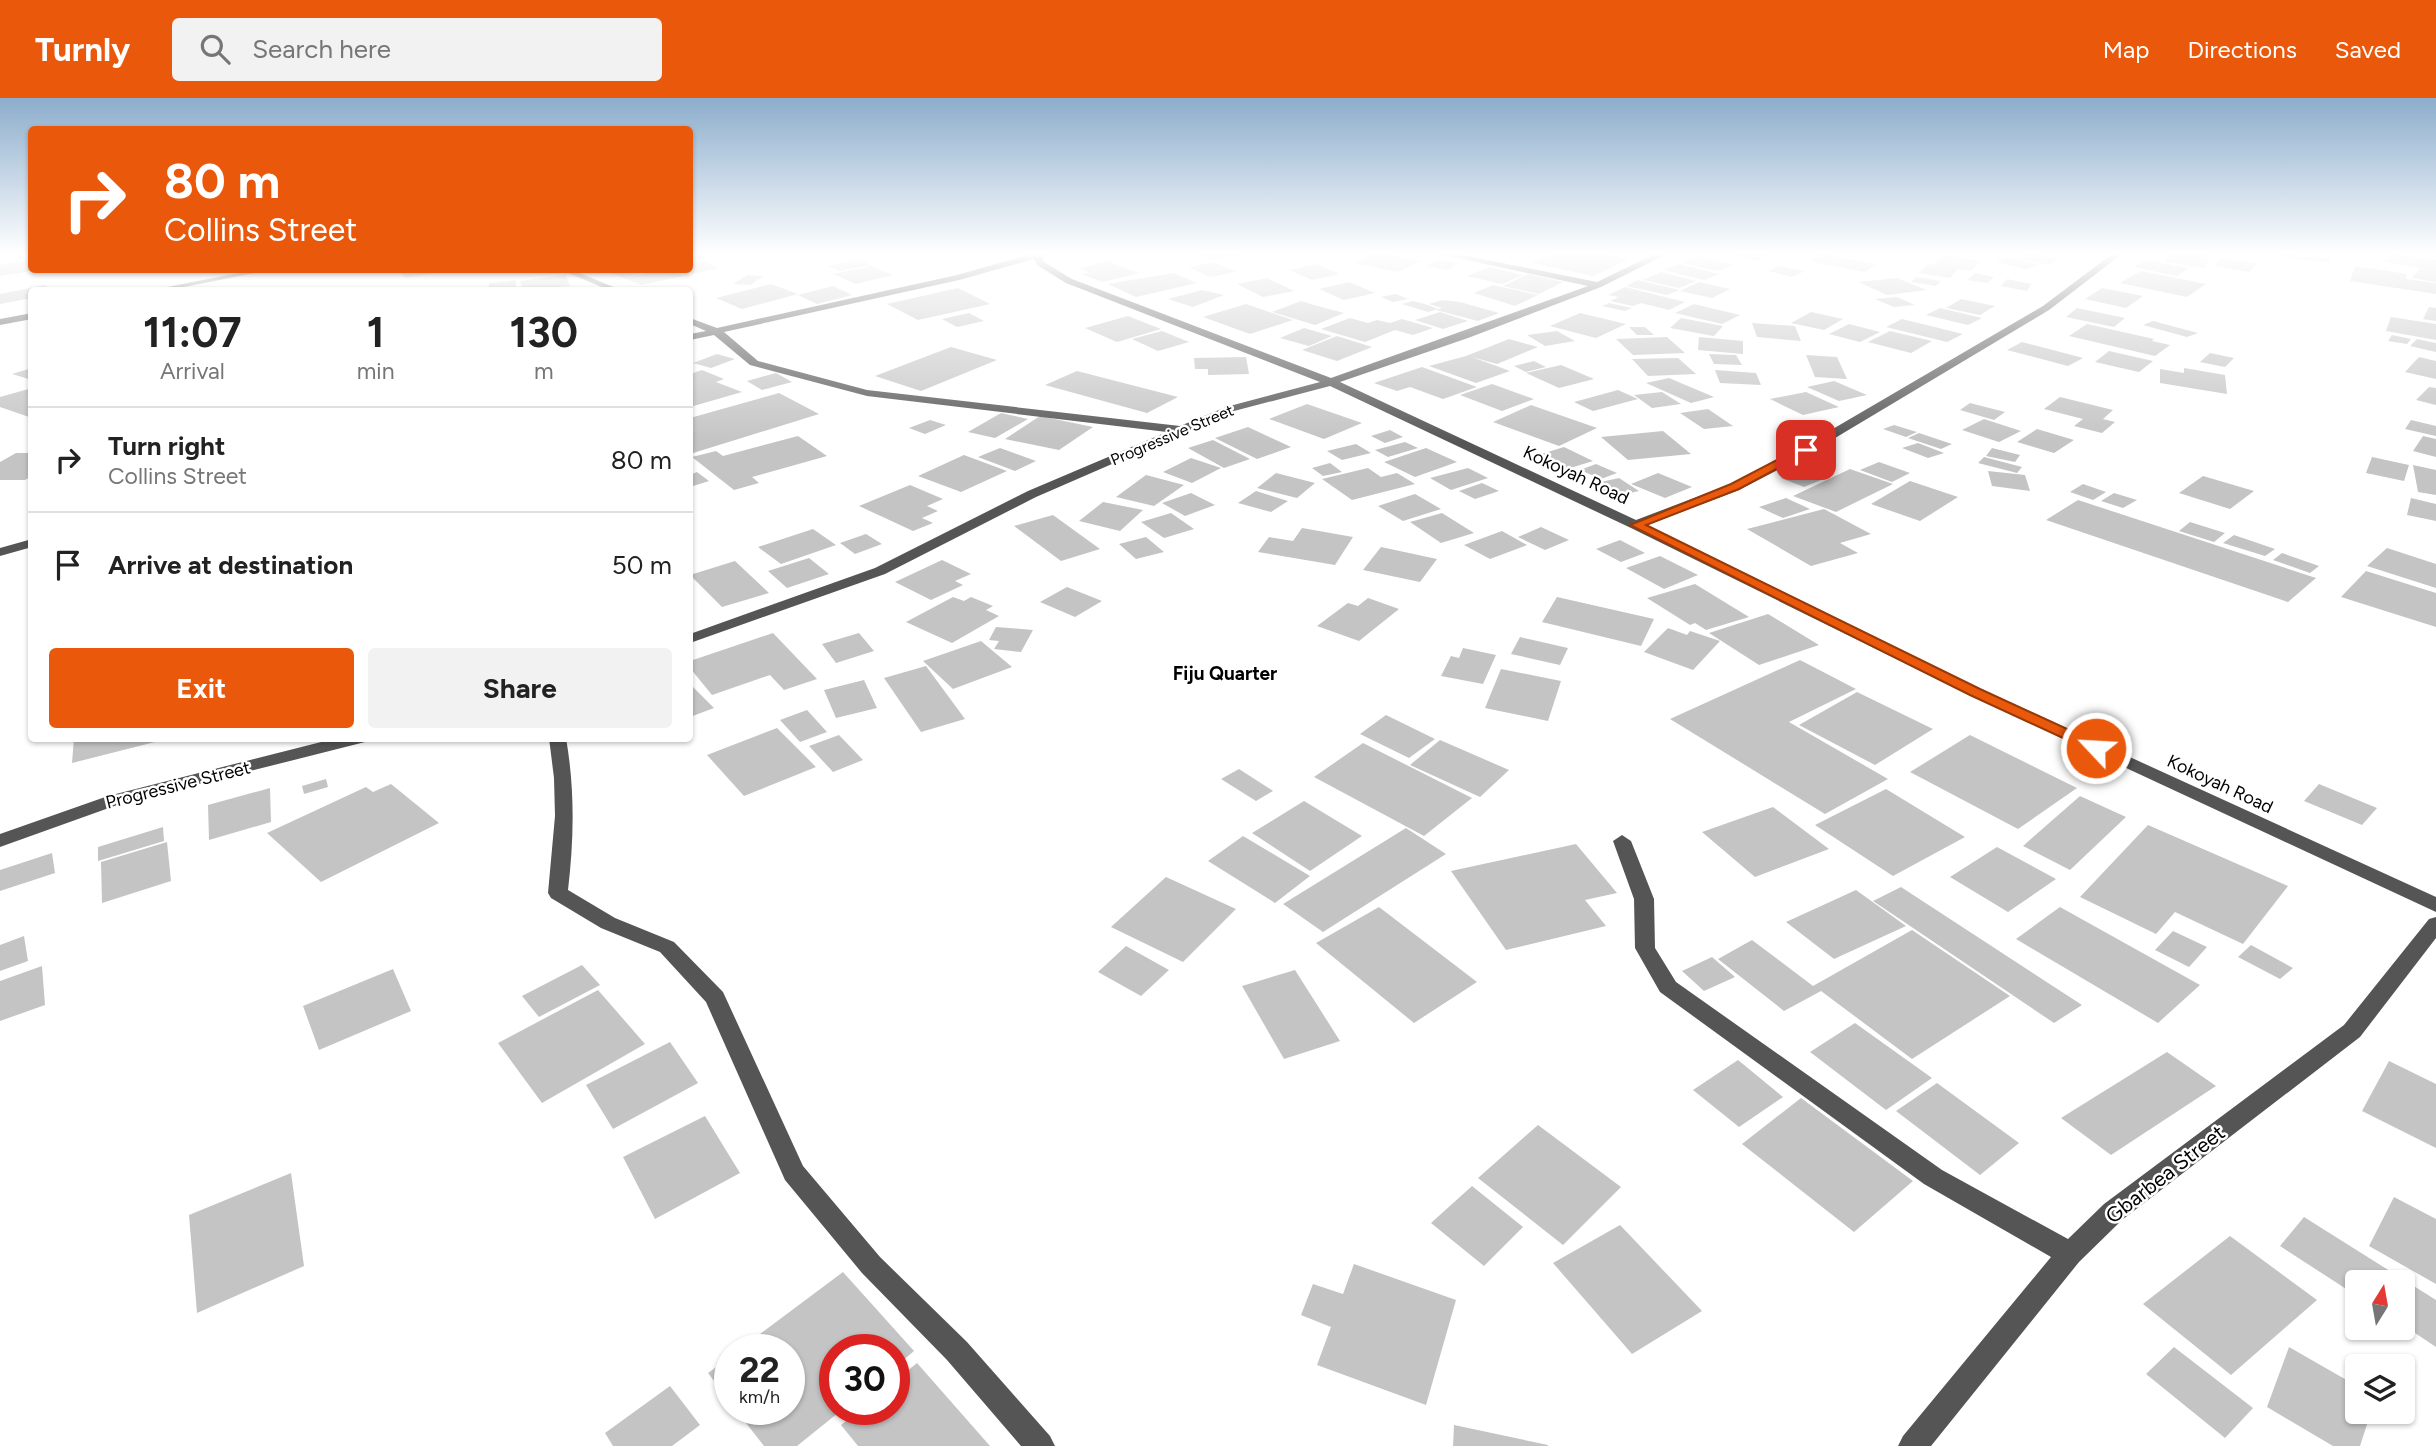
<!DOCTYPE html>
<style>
:root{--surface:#fff;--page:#f2f2f2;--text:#222;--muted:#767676;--line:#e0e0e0;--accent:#ea580c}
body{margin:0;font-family:Figtree,sans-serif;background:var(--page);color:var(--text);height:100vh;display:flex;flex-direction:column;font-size:26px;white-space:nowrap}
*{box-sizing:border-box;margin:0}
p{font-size:23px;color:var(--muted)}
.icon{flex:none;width:38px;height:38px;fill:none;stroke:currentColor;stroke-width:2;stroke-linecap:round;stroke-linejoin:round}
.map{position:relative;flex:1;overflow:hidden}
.sheet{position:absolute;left:28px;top:189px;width:665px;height:455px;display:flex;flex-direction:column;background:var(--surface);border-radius:7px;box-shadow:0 2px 5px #0004}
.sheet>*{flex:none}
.hud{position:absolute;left:28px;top:28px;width:665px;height:147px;border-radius:7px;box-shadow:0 2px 5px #0004;background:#ea580c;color:#fff;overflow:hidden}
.needle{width:46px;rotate:11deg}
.fabs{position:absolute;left:2345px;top:1172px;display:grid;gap:14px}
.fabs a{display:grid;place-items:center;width:70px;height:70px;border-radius:7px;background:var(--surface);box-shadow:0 2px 5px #0004;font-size:35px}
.speed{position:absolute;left:714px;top:1236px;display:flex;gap:14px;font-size:35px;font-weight:700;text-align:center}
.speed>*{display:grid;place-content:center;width:91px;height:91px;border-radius:50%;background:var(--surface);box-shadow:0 2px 5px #0004;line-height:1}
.speed small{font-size:18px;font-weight:400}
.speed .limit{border:10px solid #d22;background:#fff;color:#111}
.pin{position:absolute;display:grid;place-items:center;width:60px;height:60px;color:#fff;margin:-30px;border-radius:14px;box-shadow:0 4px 10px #0006}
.me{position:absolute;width:77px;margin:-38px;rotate:295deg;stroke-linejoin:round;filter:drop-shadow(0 0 5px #0008)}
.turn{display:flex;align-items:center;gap:24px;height:147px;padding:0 21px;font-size:32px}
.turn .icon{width:91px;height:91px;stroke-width:2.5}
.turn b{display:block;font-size:49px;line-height:60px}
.eta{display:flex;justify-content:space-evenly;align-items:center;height:119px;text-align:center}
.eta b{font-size:42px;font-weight:700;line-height:49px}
.cta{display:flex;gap:14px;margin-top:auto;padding:14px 21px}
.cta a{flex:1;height:80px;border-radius:7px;background:var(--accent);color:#fff;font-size:28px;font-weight:700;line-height:80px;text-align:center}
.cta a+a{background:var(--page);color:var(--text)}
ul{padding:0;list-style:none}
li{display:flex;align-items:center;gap:21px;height:105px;padding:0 21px;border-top:2px solid var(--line)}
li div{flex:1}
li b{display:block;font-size:26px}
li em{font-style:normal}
header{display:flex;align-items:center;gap:42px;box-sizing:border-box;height:98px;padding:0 35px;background:var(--accent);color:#fff}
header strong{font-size:33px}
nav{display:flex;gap:38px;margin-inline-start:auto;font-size:24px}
.search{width:490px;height:63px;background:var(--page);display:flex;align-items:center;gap:18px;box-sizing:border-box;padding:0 24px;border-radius:7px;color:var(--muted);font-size:26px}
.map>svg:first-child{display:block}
</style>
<header>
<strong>Turnly</strong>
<div class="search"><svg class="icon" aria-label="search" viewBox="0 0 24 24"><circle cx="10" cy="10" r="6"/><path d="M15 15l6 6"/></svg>Search here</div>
<nav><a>Map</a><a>Directions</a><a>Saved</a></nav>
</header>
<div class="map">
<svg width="2436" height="1348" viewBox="0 0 2436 1348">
<rect width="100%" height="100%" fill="#fff"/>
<path fill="#c4c4c4" d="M1208,156h32v1l-28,5 -11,-4z
M1374,156h12l35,7 -23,11 -43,-9z
M1551,156h54l24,5 -36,17 -61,-13z
M1735,156h37l-15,7z
M1822,156h3l52,11 -13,7 -54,-11z
M2029,156h7l23,5 -10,6 -28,-6z
M2169,156h42l-7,14 -39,-6z
M2281,156l49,4v5l-49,-6z
M2392,156l44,6v22l-24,-4 8,-10 -34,-6z
M1943,157l37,6 -9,10 -13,-2 -8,9 -31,-5 8,-9 6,1z
M1698,158l36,9 -16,6 -36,-8z
M2009,159l11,3 20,4 -13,5 -32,-7z
M2221,160l35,6 -6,8 -35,-6z
M859,161l11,6 -31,6 -11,-5z
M32,162v11l-32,5v-11z
M1438,162l21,3 -12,7 -21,-4z
M2147,162l42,8 -12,8 -43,-9z
M703,163l16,7 -26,6 -9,-4h6v-6z
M1107,163l32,12 -37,9 -20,-8 8,-1 -11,-5z
M1214,164l22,10 -26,5 -21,-10z
M1317,166l23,10 -28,6 -23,-10z
M1679,166l40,10 -15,6 -40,-10z
M871,168l22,9 -37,9 -23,-10z
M1780,168l25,5 -13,6 -24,-6z
M2355,168l52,8 -1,5 30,4v11l-86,-13z
M1489,169l34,8 -21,9 -35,-8z
M399,172h38l2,2 -34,6z
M621,172h30l-24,7 37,-7 21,2 -9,1 7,3 -42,9 -32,-13z
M2141,173l65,13 -19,13 -67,-14z
M1661,174l35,9 -17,7 -36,-8z
M1174,175l23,10 -61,14 -28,-13z
M1975,175l19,4 -7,6 -19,-3z
M1528,176l35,8 -24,12 -36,-8z
M566,177l4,11 -47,4 -3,-9z
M747,177l17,1 -14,9 -17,-1z
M1916,179l25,4 -5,5 -25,-4z
M1267,180l27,13 -31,6 -26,-13z
M1897,180l30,12 -40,5 -29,-13z
M2007,181l24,5 -4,7 -26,-5z
M516,182v8l-27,2v-7z
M1638,182l41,10 -12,5 -41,-9z
M1349,184l26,11 -31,7 -25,-11z
M1699,184l31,7 -18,9 -32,-7z
M771,186l27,10 -56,15 -26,-11z
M45,187l5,5h-18v8l-32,6v-10z
M1493,187l45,10 -23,11 -41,-13z
M833,188l19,9 -35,9 -19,-9z
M1625,189l60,15 -16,8 -28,-7 -8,3 -23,-5 9,-4 -11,-2z
M958,190l32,16 -72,16 -31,-16z
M2102,190l41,8 -17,12 -41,-9z
M1202,192l22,5 -31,12 -25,-8z
M1396,196l12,5 -15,3 -12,-5z
M1897,199l18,8 -21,2 -19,-8z
M1961,201l34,7 -15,9 -34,-7z
M1442,202l18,2 39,11 -21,8 -42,-11 6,-2 -13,-4z
M1301,203l13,4 30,8 -29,12 -43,-13z
M1413,203l15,4 10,4 -10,3 -26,-8z
M1609,205l23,5 -7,3 -23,-5z
M1246,206l32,11 15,5 -43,14 -47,-17z
M1694,206l46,11 -18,9 -47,-11z
M2429,209l7,1v13l-13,-2z
M1940,210l42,10 -14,7 -42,-10z
M2077,210l48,10 -11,9 -48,-10z
M1440,214l28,9 -25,8 -28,-9z
M1811,214l32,7 -19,11 -33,-7z
M969,215l15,8 -27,6 -15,-8z
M1580,215l46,11 -30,14 -46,-12z
M1128,218l33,13 -44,13 -32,-14z
M2391,219l45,7v16l-50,-9z
M1350,220l18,5 9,-3 13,3 12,-4 31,9 -20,7 -18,-5 -30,12 -44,-13z
M1681,220l42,8 -9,10 -44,-8z
M1902,221l61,15 -16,8 -61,-15z
M2153,223l45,12 -11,4 -44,-12z
M1752,225l43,3 6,15 -44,-4z
M1849,226l31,8 -20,10 -31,-8z
M2087,226l67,15 -2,2 18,4 -15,11 -86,-20z
M1629,229h16l9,8h-17z
M1304,230l28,8 -23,10 -29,-8z
M1162,233l27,11 -31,9 -26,-12z
M1557,233l18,10 -30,5 -18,-11z
M1890,233l42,10 -21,12 -43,-11z
M2392,237l19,4 -4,5 -19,-3z
M1337,238l35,11 -35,14 -35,-11z
M1667,239l18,16 -52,2 -17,-16z
M1699,239l44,4v13l-45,-4z
M1509,241l29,8 -41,17 -25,-7 38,14 -34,12 -47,-17 37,-10z
M2417,241l19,4v9l-26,-6z
M2022,244l61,16 -15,8 -61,-16z
M951,249l46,13 -76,31 -46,-15z
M2109,253l44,10 -14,11 -44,-10z
M2210,255l24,5 -9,9 -25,-5z
M717,256l18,5 -24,9 -18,-5z
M1709,256l27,1 6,10 -28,-1z
M1806,257l31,2 10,22 -32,-2z
M1246,259l3,17 -41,1v-6h-13l-1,-11z
M2419,259l17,4v18l-31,-7z
M1678,260l18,16 -48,2 -16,-17z
M1534,263l12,6 -20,5 -12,-6z
M1561,267l33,14 -35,9 -33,-15z
M1422,269l55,20 -34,12 -33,-12 -13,4 -23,-8z
M32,270v12l-20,-6z
M2184,270l41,7 2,19 -67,-11v-14l24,4z
M702,272l22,9 -8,3 26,10 -52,15v-33z
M1715,272l41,3 5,12 -41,-2z
M1077,273l101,26 -31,16 -102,-28z
M776,275l16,9 -30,8 -15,-9z
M1669,280l45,19 -23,6 -45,-20z
M1834,283l33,14 -28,6 -32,-14z
M1492,286l42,15 -32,12 -42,-16z
M2429,289l7,1v17l-20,-5z
M32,290v30l-32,-11v-10z
M1618,292l20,9 -45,12 -19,-9z
M1662,294l19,12 -29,4 -18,-13z
M1806,294l33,15 -36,8 -33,-16z
M779,295l40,21 -129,40v-36z
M2060,299l53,13 -10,9 12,3 -13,11 -28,-7 9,-7 -39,-10z
M1970,305l35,9 -11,8 -34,-10z
M1307,306l55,19 -38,16 -55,-20z
M1531,307l66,23 -38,18 -66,-24z
M1708,311l25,17 -29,3 -24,-16z
M1001,315l27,6 -33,19 -27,-6z
M1040,318l53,11 -34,23 -54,-11z
M1984,321l37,12 -22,11 -37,-12z
M930,322l16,5 -21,9 -16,-6z
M2411,322l25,6v10l-31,-7z
M1894,327l23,7 -11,5 -23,-8z
M1248,329l43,20 -34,12 -42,-21z
M2037,331l37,11 -20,13 -37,-11z
M1390,332l13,7 -18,6 -14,-7z
M1663,333l28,23 -63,6 -27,-23z
M1919,335l33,11 -11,5 -33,-11z
M798,338l29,20 -75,21 7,6 -25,7 -42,-33 24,-6 7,5z
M2423,338l13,3v18l-23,-6z
M1213,342l37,19 -26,9 -36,-20z
M1405,344l13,6 -30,9 -13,-7z
M1918,345l26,10 -16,5 -26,-10z
M1356,346l15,9 -29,7 -15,-9z
M1564,349l29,14 -29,9 -29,-14z
M1000,350l36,13 -21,10 -37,-14z
M1426,350l31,14 -42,15 -31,-15z
M1992,350l28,7 -5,7 -29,-6z
M16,355h16v23l-7,4h-25v-18z
M964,357l43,16 -46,21 -43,-16z
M1984,359l38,10 -5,6 -39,-10z
M2372,359l37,8 -5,16 -38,-8z
M1191,360l30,10 -29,15 -29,-11z
M1879,364l31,11 -18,9 -32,-12z
M1330,365l12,9 -19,4 -11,-8z
M1596,366l21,9 -16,6 -21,-9z
M2413,367l23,5v25l-18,-3z
M1810,368l23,9 -29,12 -23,-9z
M1368,370l13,9 16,-4 18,11 -63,16 -30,-21z
M1468,370l20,10 -37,12 -21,-12z
M1850,371l43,15 -57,28 -43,-16z
M1988,373l37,4 5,16 -38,-5z
M697,374l12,9 -19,6v-12z
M1276,375l39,10 -18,15 -40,-10z
M1658,375l34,14 -27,11 -34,-14z
M1146,377l38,10 -30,21 -38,-9z
M2203,378l51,15 -24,18 -51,-16z
M1619,380l20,13 -31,7 -21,-13z
M1910,383l48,16 -38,24 -49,-17z
M1482,385l17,8 -24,8 -16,-8z
M2083,386l23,8 -13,8 -23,-8z
M910,387l33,14 -16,7 11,5 -16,7 11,5 -20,8 -54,-25z
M1256,393l32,10 -17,11 -33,-9z
M1191,395l24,12 -30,11 -23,-13z
M2114,395l23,7 -14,8 -22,-7z
M1415,396l26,15 -38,12 -25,-15z
M1786,400l24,11 -27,9 -24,-11z
M2411,400l25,6v17l-29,-6z
M2078,402l238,78 -28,24 -242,-82z
M1103,404l40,8 -23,21 -41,-10z
M1824,411l47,25 -31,9 18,10 -47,13 -64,-37z
M1171,415l23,16 -30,9 -23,-16z
M1442,415l32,20 -33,10 -31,-21z
M1053,417l47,34 -39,12 -47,-35z
M2190,424l35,11 -11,9 -35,-11z
M1541,429l28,13 -24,10 -27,-13z
M1302,430l51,9 -18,28 -77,-13 11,-15 24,4z
M813,431l23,16 -55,19 -23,-17z
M1502,433l25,14 -37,14 -26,-14z
M866,436l16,10 -27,10 -15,-11z
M2234,437l41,14 -10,7 -42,-13z
M1146,439l18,15 -28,7 -17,-15z
M1620,442l25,13 -24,9 -25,-13z
M1381,449l56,12 -17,23 -57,-12z
M2387,450l49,16v24l-69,-22z
M2282,455l37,13 -9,7 -37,-13z
M1660,458l38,19 -34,14 -38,-21z
M809,460l20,16 -42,14 -19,-17z
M942,462l29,14 -16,7 8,4 -32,15 -36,-18z
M735,463l34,32 -47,14 -32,-32z
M2366,473l70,22v34l-95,-30z
M1695,486l54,33 -43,13 -11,-7 -5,2 -43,-27z
M1067,489l35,14 -27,16 -35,-15z
M953,499l11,4 7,-4 22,9 -7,4 13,6 -47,27 -46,-21z
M1557,499l97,22 -13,27 -99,-24z
M1368,500l31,11 -40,32 -42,-15 31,-23 10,3z
M1768,516l51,31 -60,20 -50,-32z
M996,529l37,3 -12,22 -27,-3 5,-8 -10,-1z
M1668,530l19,7 3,-4 30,10 -27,29 -49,-18z
M773,535l44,46 -33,11 -14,-15 -58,20 -22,-27v-7z
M859,535l15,18 -38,12 -14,-19z
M1520,539l48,11 -8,17 -49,-11z
M981,543l31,26 -59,22 -30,-28z
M1463,550l33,7 -13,29 -42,-8 10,-20 8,2z
M1800,562l56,29 -67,33 99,57 -63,35 -155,-95z
M926,568l39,53 -44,13 -37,-54z
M1501,571l60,12 -13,40 -63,-13z
M864,582l13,28 -41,10 -12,-28z
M690,586l24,24 -24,9z
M1857,594l76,37 -58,36 -76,-40z
M807,612l20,22 -27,10 -20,-22z
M1386,617l49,24 -26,19 -49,-24z
M777,630l39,39 -72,29 -37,-41z
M839,637l24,25 -30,12 -24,-26z
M1970,637l107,53 -59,41 -108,-57z
M74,640h81v4l-83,21z
M1440,642l69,30 -29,27 -70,-32z
M1363,645l109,55 -48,38 -110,-59z
M1239,671l34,22 -17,10 -35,-22z
M326,681l2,8 -24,7 -2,-8z
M391,686l48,39 -118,59 -54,-49 99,-46 7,5z
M2319,686l58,24 -15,17 -58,-24z
M270,690l1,34 -62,18 -1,-35z
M1886,691l79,48 -72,39 -78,-51z
M2080,698l46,21 -56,53 -47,-24z
M1304,703l58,35 -52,35 -58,-38z
M1773,709l56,42 -74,28 -53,-45z
M2148,727l140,61 -45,58 -68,-32 -19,22 -76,-37z
M163,729l1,14 -66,20v-14z
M1406,730l40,26 -123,78 -40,-28z
M1243,738l67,40 -35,27 -67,-42z
M167,744l4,39 -69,22 -1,-41z
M1576,746l41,49 -32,7 21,26 -100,24 -55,-79z
M1997,749l59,32 -48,33 -58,-35z
M52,755l3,20 -55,18v-21z
M1166,779l70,32 -53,53 -72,-35z
M1901,789l181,118 -28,18 -181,-122z
M1856,792l50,36 -72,33 -48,-37z
M1379,809l98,75 -63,41 -98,-80z
M2060,809l140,78 -42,38 -142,-84z
M1912,832l98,66 -98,63 -91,-68 -37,20 -66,-52 34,-19 61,46z
M2173,833l34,16 -18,20 -34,-17z
M24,838l4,25 -28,10v-26z
M2251,847l42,23 -13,11 -42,-22z
M1126,848l43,24 -28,26 -43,-24z
M1712,859l23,20 -31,14 -22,-20z
M582,867l18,20 -61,32 -17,-21z
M42,868l3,39 -45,16v-40z
M393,871l18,42 -92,39 -16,-44z
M1295,872l45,71 -56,18 -42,-73z
M598,892l47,54 -103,59 -44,-60z
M1855,925l77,55 -46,32 -76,-58z
M670,944l28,41 -85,46 -27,-44z
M2167,954l49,34 -105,69 -50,-37z
M1738,962l45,37 -44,30 -46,-37z
M2389,963l47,23v64l-74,-37z
M1937,985l82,60 -39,32 -84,-64z
M1801,1000l112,83 -59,51 -112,-88z
M705,1018l35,57 -85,46 -32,-62z
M1538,1027l83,62 -58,58 -85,-67z
M291,1075l13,93 -107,47 -8,-98z
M1472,1088l51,41 -39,39 -53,-43z
M2394,1099l42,22v65l-67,-38z
M2304,1119l132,83v47l-33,-22v-42h-46v13l-77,-50z
M1620,1127l82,86 -70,43 -79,-91z
M2230,1138l87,64 -86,75 -88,-71z
M1354,1166l102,36 -30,105 -109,-40 14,-38 -30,-12 12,-31 30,10z
M843,1174l71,79 -20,17v-19h-59v60h8l-46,37h-33l-29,-37h54v-60h-49z
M2174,1249l79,61 -28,30 -79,-64z
M2289,1249l68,39v26h14l-11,34h-27l-66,-39z
M730,1259v45l-22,-29z
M917,1265l73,83h-132l-17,-21 20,-16h33v-27z
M670,1288l30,39 -28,21h-59l-8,-13z
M1454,1327l94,20v1h-95z"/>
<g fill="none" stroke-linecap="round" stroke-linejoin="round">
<path fill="#555" fill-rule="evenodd" d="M1031,156h15l-4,3 2,5 28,17 259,99 257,-92 -149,-32h19l139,28 58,-28h12l-66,33 -133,51 -128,44 296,138 95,-36 71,-37 241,-141 69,-52h10l-73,56 -239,143 -71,37 -92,35 334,164 455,208v15l-467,-217 -338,-167 -301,-142 -96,25 -198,86 -151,77 -195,69v-9l185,-66 153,-77 139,-59 -300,-36 -117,-31 -36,-30 -24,5v-6l16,-3 -16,-7v-6l27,10 240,-53zM1034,161l3,6 29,18 254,99 -94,25 -46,19 -313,-36 -109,-29 -34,-29 235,-52z
M254,172h16l-101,20h-17z
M561,172h11l49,20h-12z
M32,215v6l-32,6v-6z
M32,441v8l-32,9v-8z
M337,640h30l-2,4 -245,62 -120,43v-13l108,-38z
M549,640h17c9,52 8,101 2,152l47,28 59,24 49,50 80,174 77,91 87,85 83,94 5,10h-34l-74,-86 -85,-87 -77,-93 -79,-178 -46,-50 -59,-24 -50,-30 -3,-5 7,-77 -1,-38z
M1622,737l9,6 23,58 1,49 21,34 266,188 126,69 36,-35 240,-179 85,-106 7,-2v21l-76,99 -238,183 -43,42 -148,184h-33l5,-10 148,-179 -127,-73 -264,-192 -25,-44 -1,-49 -21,-58z"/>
</g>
<linearGradient id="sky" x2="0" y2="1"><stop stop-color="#8cadcc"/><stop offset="0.45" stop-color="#fff"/><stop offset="1" stop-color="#fff" stop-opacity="0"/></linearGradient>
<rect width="2436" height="345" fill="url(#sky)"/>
<path fill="#ea580c" stroke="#983908" stroke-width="2" d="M1802,349l9,3 -72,39 -93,36 334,164 122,56 2,3 -2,3h-11l-121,-56 -340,-170 101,-41z"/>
<g text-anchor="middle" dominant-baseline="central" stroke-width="5" stroke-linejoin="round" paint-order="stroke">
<g font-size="16" fill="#000" stroke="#fff">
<text transform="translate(1172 337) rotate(-23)">Progressive Street</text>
</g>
<g font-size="18" fill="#000" stroke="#fff">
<text transform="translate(1576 377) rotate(25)">Kokoyah Road</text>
<text transform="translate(2220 686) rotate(25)">Kokoyah Road</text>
<text transform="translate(178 687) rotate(-14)">Progressive Street</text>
</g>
<g font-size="19" font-weight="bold" fill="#000" stroke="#fff">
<text x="1225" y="575">Fiju Quarter</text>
</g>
<g font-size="21" fill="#000" stroke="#fff">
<text transform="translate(2165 1076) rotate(-38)">Gbarbea Street</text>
</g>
</g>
</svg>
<div class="fabs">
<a><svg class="needle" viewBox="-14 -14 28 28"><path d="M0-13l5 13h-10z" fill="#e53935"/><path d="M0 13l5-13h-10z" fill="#767676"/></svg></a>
<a><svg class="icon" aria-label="layers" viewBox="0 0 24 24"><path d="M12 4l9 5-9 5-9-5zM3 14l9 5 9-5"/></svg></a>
</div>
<div class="speed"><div>22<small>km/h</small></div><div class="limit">30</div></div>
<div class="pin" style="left:1806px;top:352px;background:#d93025"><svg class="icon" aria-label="arrive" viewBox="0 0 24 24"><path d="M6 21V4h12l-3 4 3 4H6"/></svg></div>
<svg class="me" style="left:2096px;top:650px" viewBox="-20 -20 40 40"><circle r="17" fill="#ea580c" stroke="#fff" stroke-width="3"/><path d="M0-11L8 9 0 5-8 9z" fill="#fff"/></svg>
<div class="hud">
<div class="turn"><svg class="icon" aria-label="right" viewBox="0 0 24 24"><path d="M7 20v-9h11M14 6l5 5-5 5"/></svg><div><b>80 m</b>Collins Street</div></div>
</div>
<section class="sheet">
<div class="eta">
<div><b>11:07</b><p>Arrival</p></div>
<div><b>1</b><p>min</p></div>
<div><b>130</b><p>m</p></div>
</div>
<ul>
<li><svg class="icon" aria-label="right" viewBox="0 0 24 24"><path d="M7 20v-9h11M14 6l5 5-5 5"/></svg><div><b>Turn right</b><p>Collins Street</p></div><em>80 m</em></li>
<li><svg class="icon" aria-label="arrive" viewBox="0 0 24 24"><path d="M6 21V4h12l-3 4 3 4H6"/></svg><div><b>Arrive at destination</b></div><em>50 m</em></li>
</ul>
<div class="cta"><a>Exit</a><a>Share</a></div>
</section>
</div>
